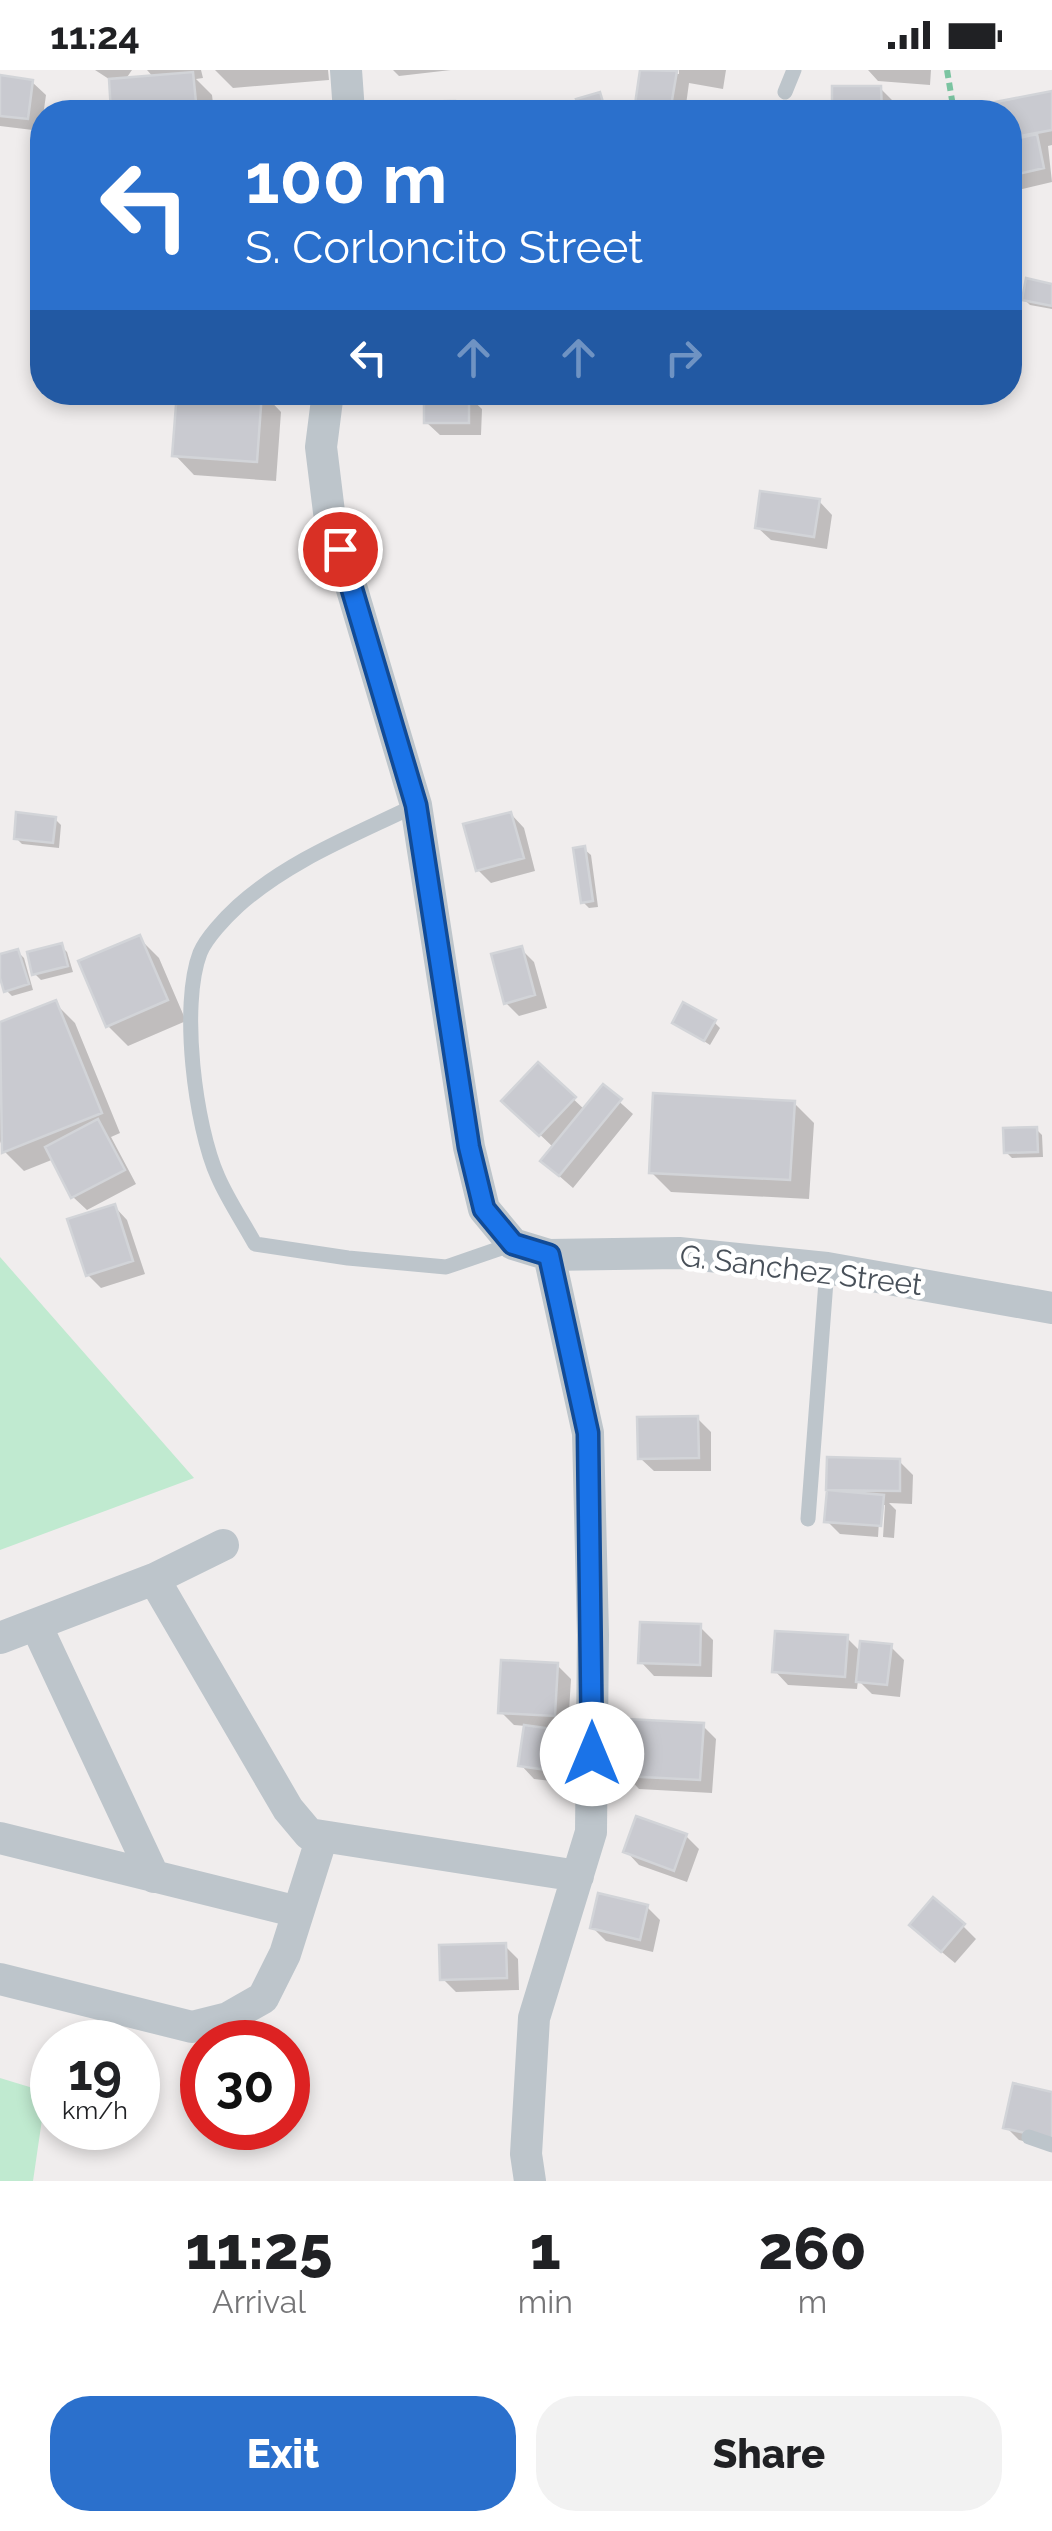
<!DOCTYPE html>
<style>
:root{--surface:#fff;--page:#f2f2f2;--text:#202124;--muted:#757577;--accent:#2b70cc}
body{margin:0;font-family:Raleway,sans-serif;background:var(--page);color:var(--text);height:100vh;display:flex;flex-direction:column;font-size:38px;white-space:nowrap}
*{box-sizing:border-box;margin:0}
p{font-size:32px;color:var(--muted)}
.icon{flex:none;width:55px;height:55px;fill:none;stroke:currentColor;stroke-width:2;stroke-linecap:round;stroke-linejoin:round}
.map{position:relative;height:2111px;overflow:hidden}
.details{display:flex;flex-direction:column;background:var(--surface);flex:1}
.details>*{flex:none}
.hud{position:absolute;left:30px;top:30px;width:992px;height:305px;border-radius:40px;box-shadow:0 5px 15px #0003;background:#2b70cc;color:#fff;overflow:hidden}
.speed{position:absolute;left:30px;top:1950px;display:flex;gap:20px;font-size:50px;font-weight:700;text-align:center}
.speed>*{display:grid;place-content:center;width:130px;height:130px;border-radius:50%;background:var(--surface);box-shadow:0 5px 15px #0003;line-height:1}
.speed small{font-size:25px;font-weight:400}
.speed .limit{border:15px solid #d22;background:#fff;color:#111}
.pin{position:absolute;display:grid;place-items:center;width:85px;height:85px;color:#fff;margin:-42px;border:5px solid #fff;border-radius:50%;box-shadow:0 2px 10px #0007}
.me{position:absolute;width:110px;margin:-55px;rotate:0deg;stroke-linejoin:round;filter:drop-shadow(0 0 8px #0008)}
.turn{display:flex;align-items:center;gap:35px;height:210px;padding:0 50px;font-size:45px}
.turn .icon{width:130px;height:130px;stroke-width:2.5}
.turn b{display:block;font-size:70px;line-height:85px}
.lanes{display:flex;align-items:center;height:95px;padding:0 50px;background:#0003;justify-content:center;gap:50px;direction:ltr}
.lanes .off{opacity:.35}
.eta{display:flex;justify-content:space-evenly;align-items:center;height:170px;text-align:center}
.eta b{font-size:60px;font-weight:800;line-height:70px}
.action{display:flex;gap:20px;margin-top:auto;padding:20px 50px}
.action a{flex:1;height:115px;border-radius:40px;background:var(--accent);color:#fff;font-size:40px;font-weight:800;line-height:115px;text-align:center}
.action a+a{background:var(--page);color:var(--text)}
.status{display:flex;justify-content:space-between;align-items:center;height:70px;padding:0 50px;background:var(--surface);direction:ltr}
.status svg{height:28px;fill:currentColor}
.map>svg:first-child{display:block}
</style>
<div class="status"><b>11:24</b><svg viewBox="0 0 49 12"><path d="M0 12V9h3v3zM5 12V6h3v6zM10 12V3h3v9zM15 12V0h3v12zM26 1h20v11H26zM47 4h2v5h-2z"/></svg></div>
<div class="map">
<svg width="1052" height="2111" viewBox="0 0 1052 2111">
<rect width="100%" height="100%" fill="#f0eded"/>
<path fill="#c0ead0" d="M0,1187l194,221 -194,72z
M0,2008l46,14 -13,89h-33z"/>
<path fill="#0003" d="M95,0h37l-7,10 29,-2 -7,-8h54l2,8 -7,1 16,16 2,17h-100l-2,-31z
M215,0h113l1,10 -96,8z
M393,0h58l-52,6z
M643,0l36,4v-4h47l-3,19 -34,-6 -4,29h-46l-3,-2z
M868,0h63l-1,15 -52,-4z
M0,8l32,4 14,13 -5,36 -41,-5z
M880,18l14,14v10h-59v-23z
M1052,24v51l-4,1 4,36 -42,10v-80h-36l-1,-3z
M454,33l9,9h-61v-7z
M1052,216v23l-22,-4 -6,-6z
M262,322l19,20 -5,69 -82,-6 -19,-20z
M468,326l14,13 -1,26h-41l-14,-13z
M819,431l13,14 -5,34 -56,-9 -14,-13z
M511,744l13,14 11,43 -44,12 -13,-13z
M55,749l6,6 -2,23 -37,-4 -6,-6z
M584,779l7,6 7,52 -9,1 -6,-6z
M139,868l20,20 27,63 -58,25 -20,-20z
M61,876l6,6 6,20 -32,8 -6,-6z
M521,879l13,13 13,46 -28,8 -13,-13z
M18,882l6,6 9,32 -21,6 -6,-6 -6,-33z
M55,933l20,20 45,110 -9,4 25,47 -49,26 -14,-13 -19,-38 -30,12 -20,-20 -4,-10v-116z
M675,952h39l6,6 -10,17z
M538,996l47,44 19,-22 29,26 -60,74 -16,-14 -3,-26 -49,-47z
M794,1033l20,20 -5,76 -138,-7 -20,-20z
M1036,1059l6,6 1,22 -31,1 -6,-6z
M114,1136l13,14 18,54 -44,14 -13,-13z
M697,1348l14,14v39h-57l-14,-13z
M830,1390l69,1 14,14 -1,29 -23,-1 7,7 -2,28 -11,-1 2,-32h-5l-2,32 -38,-3 -13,-13z
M700,1557l13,13 -1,37 -58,-1 -13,-14z
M847,1568l14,14 30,-5 13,13 -4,37 -28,-3 -14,-14 -1,9 -69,-4 -13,-14z
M557,1595l14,14 -3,49 -21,-1 18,17 -5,38 -26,-3 -13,-14 5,-39 -12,-1 -13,-13z
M703,1656l13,13 -4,54 -73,-4 -13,-14z
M686,1766l13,13 -12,33 -48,-17 -13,-14z
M647,1837l13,13 -7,32 -47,-11 -14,-14z
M963,1856l13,13 -21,24 -30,-25z
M504,1875l14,14 1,31 -63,2 -13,-13z
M1052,2025v53l-33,-8 -13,-13z"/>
<path fill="#c9cad0" stroke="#d2d4d8" stroke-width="2.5" d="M640,0l37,1 -7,41 -36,-1z
M193,2l4,40h-86l-2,-33z
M0,5l33,5 -5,39 -28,-3z
M832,16h49l1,26h-50z
M1052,21v39l-42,8v-26h-39l-1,-5z
M600,22l6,20h-25l-5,-13z
M455,31v11h-55v-10z
M1037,64l7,34 -34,8v-36z
M1026,208l26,6v22l-30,-6z
M177,322h85l-5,70 -85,-6z
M424,323h45v30h-45z
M760,421l60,8 -6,38 -59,-9z
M16,742l40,5 -3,26 -39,-4z
M511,742l13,46 -48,13 -13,-47z
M585,776l8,55 -12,2 -8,-55z
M140,865l28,65 -62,27 -28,-66z
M62,873l6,23 -36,9 -5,-23z
M522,876l13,49 -31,9 -13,-50z
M18,879l11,35 -25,8 -4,-14v-24z
M56,930l46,113 -100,40 -2,-131z
M683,932l33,18 -12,21 -32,-18z
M538,992l38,35 -37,39 -38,-35z
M603,1014l19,15 -63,77 -19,-15z
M653,1023l142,8 -5,79 -141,-7z
M98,1049l27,51 -54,28 -26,-51z
M1037,1057l1,25 -34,1 -1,-25z
M115,1134l18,57 -47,15 -19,-57z
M698,1346l1,42 -61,1 -1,-42z
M827,1387l73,2v32l-74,-1z
M827,1420l57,5 -3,31 -57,-4z
M640,1552l61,2 -1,41 -62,-2z
M775,1561l73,4 -3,42 -73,-5z
M860,1571l32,3 -5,41 -31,-3z
M501,1590l57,3 -3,53 -57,-3z
M627,1649l77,4 -4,57 -77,-4z
M524,1655l29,4 -6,41 -29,-4z
M636,1746l51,18 -13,37 -51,-19z
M598,1823l50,12 -8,35 -50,-12z
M933,1827l32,27 -24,28 -32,-27z
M506,1873l1,35 -67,2 -1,-35z
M1013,2013l39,9v47l-49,-11z"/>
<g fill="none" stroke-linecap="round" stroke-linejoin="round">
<path stroke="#7bc4a1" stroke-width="6" stroke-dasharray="8 5" stroke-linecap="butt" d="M947,0l7,42"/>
<path stroke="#bdc5cb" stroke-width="15" d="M785,22l9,-22
M416,735c-61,30 -127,55 -178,101 -12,11 -32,32 -38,47 -20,52 -5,173 18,224 10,23 25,45 37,67l93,14 98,9 67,-23
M808,1449l19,-251
M1029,2067l23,8"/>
<path stroke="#bdc5cb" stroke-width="32" d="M346,0l3,42
M328,322l-7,55 8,65 87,293 53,342 15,62 29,35 36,11 130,-2 148,15 225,40
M154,1509l134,230 21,25 269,42
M36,1555l118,252
M0,1568l154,-59 69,-34
M0,1768l298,74
M0,1909l192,48 36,-9 35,-20 22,-44 37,-117
M530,2111l-4,-27 8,-136 57,-186 2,-197 -5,-202 -39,-178"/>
</g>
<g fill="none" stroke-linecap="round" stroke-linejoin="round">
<defs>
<path id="route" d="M340,479l76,256 53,342 15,62 29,35 36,11 39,178 4,321"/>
</defs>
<use href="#route" stroke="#114b97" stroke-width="25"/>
<use href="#route" stroke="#1a73e8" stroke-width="18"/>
</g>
<g text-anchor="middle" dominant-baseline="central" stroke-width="9" stroke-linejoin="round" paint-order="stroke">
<g font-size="30" fill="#485059" stroke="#fff">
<text transform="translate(801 1200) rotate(7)">G. Sanchez Street</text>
</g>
</g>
</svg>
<div class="speed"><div>19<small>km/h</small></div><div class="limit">30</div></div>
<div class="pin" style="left:340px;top:479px;background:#d93025"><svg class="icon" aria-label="arrive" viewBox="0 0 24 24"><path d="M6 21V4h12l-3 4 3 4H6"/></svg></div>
<svg class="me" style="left:592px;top:1684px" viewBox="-20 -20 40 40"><circle r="19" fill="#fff"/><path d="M0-13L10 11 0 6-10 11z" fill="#1a73e8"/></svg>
<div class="hud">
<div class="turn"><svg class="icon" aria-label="left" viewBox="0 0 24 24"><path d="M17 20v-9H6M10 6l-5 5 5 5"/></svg><div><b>100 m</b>S. Corloncito Street</div></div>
<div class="lanes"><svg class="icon" aria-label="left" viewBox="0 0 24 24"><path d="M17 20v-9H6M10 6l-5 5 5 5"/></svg><svg class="icon off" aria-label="ahead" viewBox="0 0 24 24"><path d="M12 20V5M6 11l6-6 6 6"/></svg><svg class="icon off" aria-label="ahead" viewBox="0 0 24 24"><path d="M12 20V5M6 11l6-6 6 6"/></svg><svg class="icon off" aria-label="right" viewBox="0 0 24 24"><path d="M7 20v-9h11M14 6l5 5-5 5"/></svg></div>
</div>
</div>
<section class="details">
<div class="eta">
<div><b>11:25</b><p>Arrival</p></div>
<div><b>1</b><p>min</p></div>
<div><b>260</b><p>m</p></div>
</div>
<div class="action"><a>Exit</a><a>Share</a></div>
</section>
